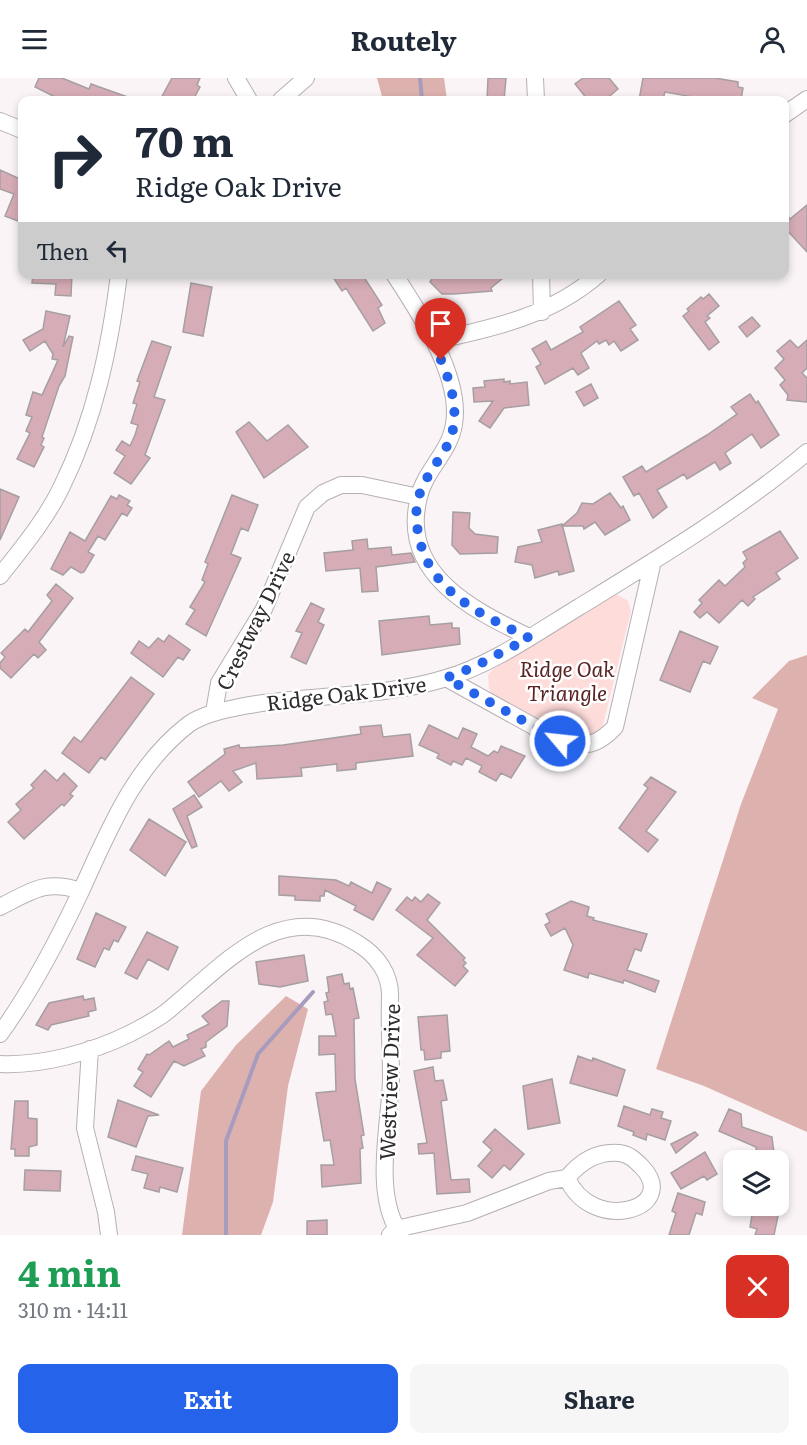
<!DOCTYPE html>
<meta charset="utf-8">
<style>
:root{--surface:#fff;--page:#f6f6f7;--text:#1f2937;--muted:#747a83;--accent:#2563eb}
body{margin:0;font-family:Literata,serif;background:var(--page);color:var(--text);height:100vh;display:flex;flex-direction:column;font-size:22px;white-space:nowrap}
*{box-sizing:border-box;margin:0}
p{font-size:20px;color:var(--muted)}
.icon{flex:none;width:33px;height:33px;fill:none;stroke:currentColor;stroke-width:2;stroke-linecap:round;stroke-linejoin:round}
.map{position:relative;height:1157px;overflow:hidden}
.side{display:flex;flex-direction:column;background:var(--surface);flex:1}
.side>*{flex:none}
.banner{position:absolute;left:18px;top:18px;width:771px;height:183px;border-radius:12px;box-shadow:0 3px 9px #0003;background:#fff;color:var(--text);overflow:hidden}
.fabs{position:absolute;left:723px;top:1072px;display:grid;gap:12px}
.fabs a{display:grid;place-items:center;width:66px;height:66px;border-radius:12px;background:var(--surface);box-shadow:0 3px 9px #0003;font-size:30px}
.pin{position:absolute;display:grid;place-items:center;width:51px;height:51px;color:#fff;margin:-62px -26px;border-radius:50% 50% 50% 0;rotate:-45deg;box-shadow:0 0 6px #0007}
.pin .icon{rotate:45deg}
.me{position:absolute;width:66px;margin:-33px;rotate:298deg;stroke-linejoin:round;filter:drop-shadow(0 0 4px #0008)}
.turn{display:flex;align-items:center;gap:21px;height:126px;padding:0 18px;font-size:27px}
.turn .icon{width:78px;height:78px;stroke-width:2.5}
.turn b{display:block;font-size:42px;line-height:51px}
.then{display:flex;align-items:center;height:57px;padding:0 18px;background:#0003;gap:12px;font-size:22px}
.round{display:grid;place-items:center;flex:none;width:63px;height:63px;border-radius:12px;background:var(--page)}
.overview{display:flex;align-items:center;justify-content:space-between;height:102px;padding:0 18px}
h1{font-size:36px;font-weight:700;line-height:45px;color:#1e9e55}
.button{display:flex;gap:12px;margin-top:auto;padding:12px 18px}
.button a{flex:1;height:69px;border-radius:12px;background:var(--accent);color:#fff;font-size:24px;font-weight:700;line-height:69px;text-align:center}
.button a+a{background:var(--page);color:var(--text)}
header{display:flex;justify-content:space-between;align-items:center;height:78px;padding:0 18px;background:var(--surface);font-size:27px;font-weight:700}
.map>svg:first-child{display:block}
</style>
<header><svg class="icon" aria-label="menu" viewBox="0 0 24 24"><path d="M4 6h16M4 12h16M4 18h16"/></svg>Routely<svg class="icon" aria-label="person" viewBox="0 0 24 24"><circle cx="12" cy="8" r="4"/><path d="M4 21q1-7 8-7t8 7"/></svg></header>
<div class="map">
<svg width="807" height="1157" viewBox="0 0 807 1157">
<rect width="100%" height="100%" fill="#faf4f7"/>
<path fill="#fedcda" d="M611,517h7l10,6 3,10 -29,118 -10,7 -16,1 -82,-41 -5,-7 -1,-14 5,-6z"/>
<path fill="#dcb1ae" d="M377,0h67l3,22h-64z
M807,577v477l-103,-46 -48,-17 85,-265 37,-95 -26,-11 37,-37z
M286,918l22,13 -20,77 -15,116 -12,33h-79l19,-144 35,-46z"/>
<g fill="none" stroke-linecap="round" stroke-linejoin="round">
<path stroke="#a89cbe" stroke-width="4" d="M420,0l2,22
M226,1157v-94l32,-87 55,-62"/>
</g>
<path fill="#d6acb6" stroke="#a69fa1" stroke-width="1.5" d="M39,0h23l27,11 2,-5 45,16h-75l-26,-13z
M172,0h28l-3,7 3,2 -7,13h-33z
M488,0h18l-2,22h-17z
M583,0h26l9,11 -13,11h-17l-13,-16z
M643,0h72l23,4v5l5,1 -2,12h-43l1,-2 -34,-6 -2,7 -9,-2 -1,3h-14z
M0,92l20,9 2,-6v39l-4,9 -13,-5 9,-22 -14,-5z
M807,127v47l-23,-25v-16l6,8z
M33,196h39l-1,22 -16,-1 1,-11 -24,-1z
M331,196h31l20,31 -4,3 7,15 -12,8 -27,-43 -4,3z
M435,196h73l-17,14 1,3 -38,3h-12l-12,-12z
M191,205l21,4 -9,49 -20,-4z
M709,216l10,12 -12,10 3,2 -5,4 14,20 -10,8 -26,-34 6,-5 -2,-2 14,-12 2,2z
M619,223l17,24 -6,4 8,11 -17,11 -7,-10 -5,4 -3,-5 -7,4 -2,-3 -16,12 8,15 -11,7 -5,-7 -28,16 -9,-17 5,-3 -9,-15 14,-8 5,9 32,-18 -3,-5z
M46,233l24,5 -7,31 6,-11 4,1 -8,39 -6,10 -17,51 2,1 -3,7 3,2 -10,20 -17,-8 13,-26 -4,-2 6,-14 -6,-2 7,-23 9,3 16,-35 -6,-1 1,-5 -8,-13 -15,10 -7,-11 20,-11z
M752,239l8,9 -13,11 -8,-10z
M790,262l8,8 9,-8v28l-5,5 5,5v24l-20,-2 1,-5 -8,-10 5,-5 -10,-12 9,-9 -7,-8z
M152,263l19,6 -17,50 11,3 -20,55 5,3 -19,26 -17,-11 11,-17 -9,-6 6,-9 8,5 5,-11 3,-10 -7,-2 6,-19 -4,-1 7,-21 -3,-1z
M504,301v3l6,-1v3l17,-2 2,23 -25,3 -14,20 -11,-7 14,-20 -19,1 -1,-14 12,-1 -1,-6z
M591,306l7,14 -14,8 -8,-14z
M750,316l6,9 2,-2 21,34 -18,13 -9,-14 -27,19 6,10 -11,7 -5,-8 -28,17 -3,-5 -27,16 10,17 -14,11 -14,-25 -5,3 -11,-19 19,-11 4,6 61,-37 30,-21 -6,-7z
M249,344l18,19 21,-16 20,22 -44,31 -28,-46z
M0,411l19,8 -19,43z
M610,415l11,15 2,-2 7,14 -25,15 -10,-13 -11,7 -1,-3h-21l15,-13 5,-10 11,1z
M119,417l11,6 -3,4 5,3 -5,8 -5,-3 -17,27 -7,-4 -10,16 6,3 -10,17 -3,1 -10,-6 -8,8 -12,-6 19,-37 15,9 26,-45 6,3z
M232,417l26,10 -10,26 -7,-3 -10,26 10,4 -35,78 -20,-12 9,-14 -5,-3 15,-25 -3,-2 6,-16 -3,-2z
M453,434l17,1 -1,15 6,6 23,3 -1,16 -37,1 -8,-9z
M562,446l12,47 -15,4 -1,-4 -23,7 -3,-13 -17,-3 3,-15 24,-5 -4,-12z
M780,453l18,27 -22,15 4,6 -27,18 2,2 -7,7 -6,-6 -23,23 -12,-11 -7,6 -6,-6 8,-9 -3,-3 20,-20 6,6 20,-19 -2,-4 4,-4 -4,-7z
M367,461l1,10 23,-2 1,8 19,-2 4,9 -39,5 2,24 -16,1 -2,-24 -34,3 -2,-18 29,-3 -1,-9z
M56,506l17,14 -34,44 7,8 -8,8 -4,-4 -23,24 -11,-10v-5l5,-6 -4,-4 24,-24 3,3 24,-31 -5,-6z
M311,525l13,6 -6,13 6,3 -18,39 -15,-7 11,-24 -6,-2z
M429,538l1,9 22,-2v5h7l1,16 -78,11 -3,-34z
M680,553l38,16 -8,17 -7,-3 -13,31 -30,-12z
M169,557l21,15 -7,10 -5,-3 -15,20 -32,-24 8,-12 10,7 9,-10 6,4z
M131,599l23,17 -49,66 -4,-3 -12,16 -27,-20 12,-16 7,5z
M381,647l2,12 27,-3 3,22 -57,7v6l-19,2v-7l-36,4 1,8 -45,3 -1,-16 -23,8 9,11 -13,9 -8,-10 -22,16 -11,-15 37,-28 -1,-5 15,-4 1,3 43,-3 78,-11 -1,-7z
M429,647l29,14 5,-11 14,6 -6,13 17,9 6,-5 4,2 3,-7 24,10 -14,22 -10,-5 -5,8 -17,-9 3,-6 -16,-8 -4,7 -9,-4 -2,4 -14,-7 2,-4 -20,-9z
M45,692l12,11 7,-8 13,13 -7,8 3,2 -9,10 -2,-2 -38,35 -16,-17 13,-12 -5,-6 18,-16 -3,-3z
M651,699l25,15 -30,39 12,9 -10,12 -29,-24 29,-40 -4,-3z
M194,717l8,12 -15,9 10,30 -5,2 -19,-39z
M149,741l37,23 -21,34 -35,-26z
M279,798l57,4 13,6 2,-4 21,11 5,-11 14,7 -18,31 -19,-10 2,-4 -31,-16 -1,6h-4v5l-25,-1v-4l-16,-1z
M428,816l12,9 -13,17 38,38 -2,2 3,3 -3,3 5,5 -13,15 -38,-31 16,-17 -37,-28 11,-13 5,4 3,-4 6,5z
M571,823l18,6 -2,9 7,2 -1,2 54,14 -6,17 -6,-2 -8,21 32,11 -4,11 -31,-12 -1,3 -34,-10 -1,5 -24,-8 9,-25 -8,-17 -14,8 -6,-11 5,-3 -4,-8z
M96,835l30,14 -8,15 -4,-2 -5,10 -5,-2 -9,19 -18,-8z
M147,854l31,15 -10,23 -20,-11 -11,20 -12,-6z
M304,877l4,26 -28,6 -21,-3 -3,-22z
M342,896l2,10 5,-1 1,6 3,-1 6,30 -5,1 1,60 9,56 -3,1 2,12 -3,1 1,34 -39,4 -1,-22h13l-4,-25 -6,1 -8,-48 20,-2 -1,-37 -16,1v-19h17l-4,-22 -6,1 -2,-13 4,-1 -2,-8 3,-1 -2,-15z
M83,918l1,4 10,-2 2,12 -8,2 1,4 -38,9 -3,5 -12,-5 13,-22z
M222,923h7l-2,25 -21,16v5l-5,2 4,7 -21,10 -10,-5 -23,36 -17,-11 9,-14 -5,-3 9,-15 2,1 20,-14 4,6 16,-8 -2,-4 22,-11 -7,-8z
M447,937l3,36 -9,1v6l-16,2 -1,-10h-3l-3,-33z
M578,978l14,5 1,-3 32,12 -8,26 -47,-13z
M433,989l2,14 8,-1 4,20 -6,1 10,79 18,-1 1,13 -33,2 -3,-41 -15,1 -1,-10 9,-1 -13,-72z
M552,1001l8,44 -32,6 -5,-43z
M118,1022l41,15 -11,1 -12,31 -28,-10z
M15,1023h13v17l9,1v26l-8,2v9h-14v-7h-4z
M624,1028l26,9 2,-6 11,3 -2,6 10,3 -6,19 -18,-6 -1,6 -13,-5 1,-3 -16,-6z
M729,1031l12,5 1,13 30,10 3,24h-17l-2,-14 -37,-16z
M495,1051l29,25 -14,16 -6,-5 -12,13 -14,-12 14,-16 -9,-8z
M695,1054l3,3 -22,18 -5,-9z
M705,1074l12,22 -10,6 -3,-4 -23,13 -10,-16z
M136,1078l47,12 -6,24 -17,-5 -1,5 -15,-4 4,-14 -16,-4z
M25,1092l36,1 -1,20 -36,-1z
M678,1115l27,9 -3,13 -6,-2 -7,22h-20l7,-22 -4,-2z
M761,1128h19l-6,29h-19l2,-6 -7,-2 3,-18 7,1z
M327,1142v15h-20v-14z"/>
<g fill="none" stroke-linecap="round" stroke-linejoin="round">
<defs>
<path id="minor" d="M236,0l13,22
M535,0l1,22
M281,22l25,-22
M784,37l23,-16
M0,43l22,9
M394,196c25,38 68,103 60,150 -4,28 -29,46 -35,73 -20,77 54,113 110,140
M541,196l1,38
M434,263c60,-13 117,-25 165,-67
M0,498c22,-28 47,-58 62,-90 33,-67 48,-139 57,-212
M446,600l114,63c26,6 36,6 55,-14l38,-166
M214,634l5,-29 45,-74 43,-102 16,-14 18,-8h21l57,12
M0,829c31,-16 46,-28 81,-16
M0,956c32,-44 58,-94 81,-143 28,-61 53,-125 108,-167 16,-11 37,-14 55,-18 66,-12 135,-8 199,-27 49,-14 93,-46 136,-72 75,-46 161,-98 228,-155
M90,971l-5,79 21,84 3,23
M0,986c42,2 93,-12 131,-31 13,-7 28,-14 39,-24 53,-43 111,-115 187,-66 20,12 34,31 33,55 -1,27 1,54 1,81 -1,46 -19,116 10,156
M390,1157l6,-6 71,-16 82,-32 18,-3c13,-16 30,-27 52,-25 10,1 16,7 23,14 39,42 -50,68 -75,11"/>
</defs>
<use href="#minor" stroke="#b6b0b4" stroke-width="18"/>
<use href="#minor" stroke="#fff" stroke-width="16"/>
</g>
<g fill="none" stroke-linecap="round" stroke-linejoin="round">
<path stroke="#2563eb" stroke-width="10" stroke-dasharray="0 18" d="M441,282c11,26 20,57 7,84 -9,18 -23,32 -29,52 -4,13 -3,28 0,41 11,56 64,78 110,101l-55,29 -28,11 114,63"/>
</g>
<g text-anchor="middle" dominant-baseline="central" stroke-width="5" stroke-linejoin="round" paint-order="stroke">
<g font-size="21" fill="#2e2c2d" stroke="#fff">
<text transform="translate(254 542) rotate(-64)">Crestway Drive</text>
<text transform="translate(346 614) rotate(-7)">Ridge Oak Drive</text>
<text transform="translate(388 1004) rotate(-88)">Westview Drive</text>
</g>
<g font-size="21" font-style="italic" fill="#5a2323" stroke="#fff">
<text x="567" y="589">Ridge Oak<tspan x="567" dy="24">Triangle</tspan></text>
</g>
</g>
</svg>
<div class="fabs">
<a><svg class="icon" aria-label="layers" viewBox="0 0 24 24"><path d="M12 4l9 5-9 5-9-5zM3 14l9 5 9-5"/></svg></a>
</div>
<div class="pin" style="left:441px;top:282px;background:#d93025"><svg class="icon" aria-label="arrive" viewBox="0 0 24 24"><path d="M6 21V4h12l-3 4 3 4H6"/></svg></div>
<svg class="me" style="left:560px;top:663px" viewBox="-20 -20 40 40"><circle r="17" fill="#2563eb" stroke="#fff" stroke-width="3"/><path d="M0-11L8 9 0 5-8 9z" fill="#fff"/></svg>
<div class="banner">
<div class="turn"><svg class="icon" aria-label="right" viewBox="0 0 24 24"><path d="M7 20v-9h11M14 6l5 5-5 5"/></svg><div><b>70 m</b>Ridge Oak Drive</div></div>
<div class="then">Then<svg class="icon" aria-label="left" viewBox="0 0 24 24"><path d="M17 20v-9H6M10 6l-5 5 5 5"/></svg></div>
</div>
</div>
<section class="side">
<div class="overview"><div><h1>4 min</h1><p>310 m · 14:11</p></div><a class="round" style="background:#d93025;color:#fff"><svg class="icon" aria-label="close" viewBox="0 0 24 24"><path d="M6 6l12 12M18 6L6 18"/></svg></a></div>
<div class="button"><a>Exit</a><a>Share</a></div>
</section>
